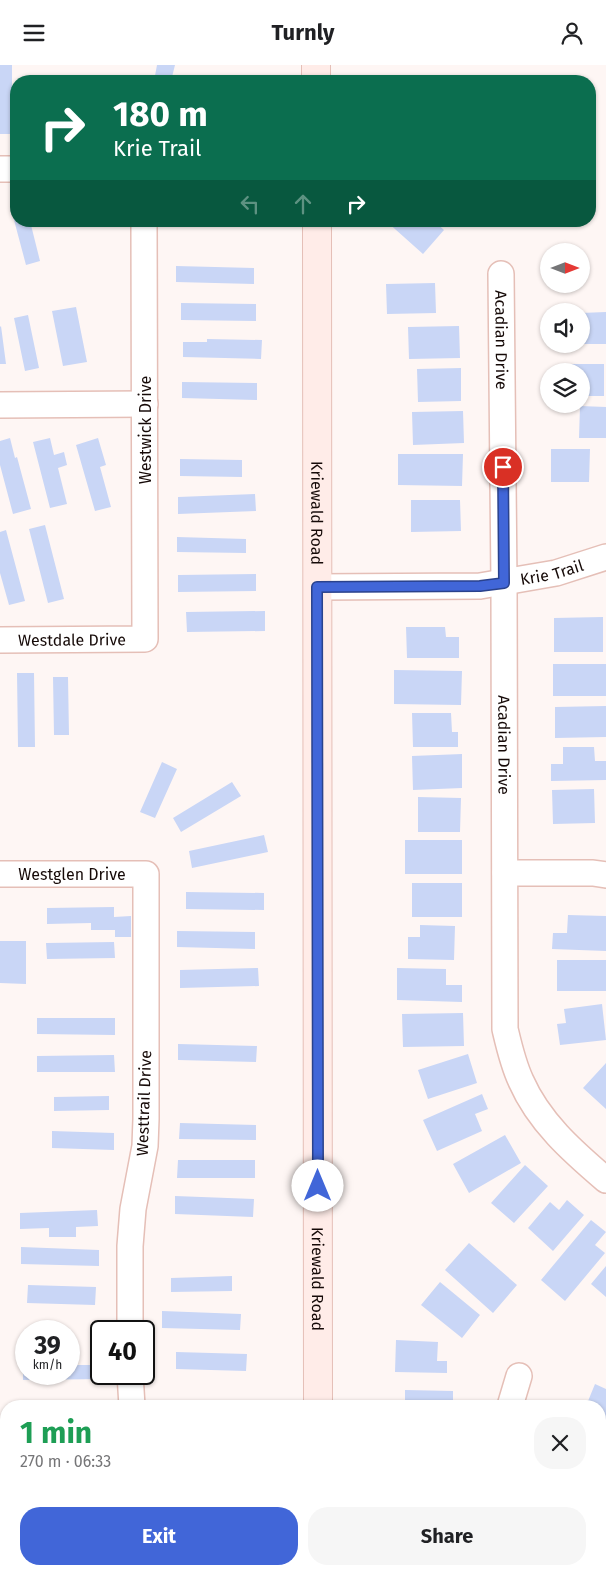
<!DOCTYPE html>
<meta charset="utf-8">
<style>
:root{--surface:#fff;--page:#f6f6f6;--text:#202124;--muted:#757577;--accent:#4166d8}
body{margin:0;font-family:"Fira Sans",sans-serif;background:var(--page);color:var(--text);height:100vh;display:flex;flex-direction:column;font-size:19px;white-space:nowrap}
*{box-sizing:border-box;margin:0}
p{font-size:16px;color:var(--muted)}
.icon{flex:none;width:28px;height:28px;fill:none;stroke:currentColor;stroke-width:2;stroke-linecap:round;stroke-linejoin:round}
.map{position:relative;flex:1;overflow:hidden}
.details{position:absolute;left:0px;top:1335px;width:606px;height:175px;display:flex;flex-direction:column;background:var(--surface);border-radius:20px 20px 0 0;box-shadow:0 1px 4px #0004}
.details>*{flex:none}
.hud{position:absolute;left:10px;top:10px;width:586px;height:152px;border-radius:20px;box-shadow:0 1px 4px #0004;background:#0b6e4f;color:#fff;overflow:hidden}
.needle{width:32px;rotate:90deg}
.buttons{position:absolute;left:540px;top:178px;display:grid;gap:10px}
.buttons a{display:grid;place-items:center;width:50px;height:50px;border-radius:50%;background:var(--surface);box-shadow:0 1px 4px #0004;font-size:25px}
.speed{position:absolute;left:15px;top:1255px;display:flex;gap:10px;font-size:25px;font-weight:700;text-align:center}
.speed>*{display:grid;place-content:center;width:65px;height:65px;border-radius:50%;background:var(--surface);box-shadow:0 1px 4px #0004;line-height:1}
.speed small{font-size:12px;font-weight:400}
.speed .limit{border:2px solid #111;border-radius:8px;background:#fff;color:#111}
.pin{position:absolute;display:grid;place-items:center;width:42px;height:42px;color:#fff;margin:-21px;border:2px solid #fff;border-radius:50%;box-shadow:0 1px 5px #0007}
.me{position:absolute;width:55px;margin:-28px;rotate:0deg;stroke-linejoin:round;filter:drop-shadow(0 0 4px #0008)}
.turn{display:flex;align-items:center;gap:18px;height:105px;padding:0 20px;font-size:22px}
.turn .icon{width:65px;height:65px;stroke-width:2.5}
.turn b{display:block;font-size:35px;line-height:42px}
.lanes{display:flex;align-items:center;height:48px;padding:0 20px;background:#0003;justify-content:center;gap:25px;direction:ltr}
.lanes .off{opacity:.35}
.round{display:grid;place-items:center;flex:none;width:52px;height:52px;border-radius:20px;background:var(--page)}
.overview{display:flex;align-items:center;justify-content:space-between;height:85px;padding:0 20px}
h1{font-size:30px;font-weight:700;line-height:38px;color:#1e9e55}
.primary-button{display:flex;gap:10px;margin-top:auto;padding:10px 20px}
.primary-button a{flex:1;height:58px;border-radius:20px;background:var(--accent);color:#fff;font-size:20px;font-weight:700;line-height:58px;text-align:center}
.primary-button a+a{background:var(--page);color:var(--text)}
header{display:flex;justify-content:space-between;align-items:center;height:65px;padding:0 20px;background:var(--surface);font-size:22px;font-weight:700}
.map>svg:first-child{display:block}
</style>
<header><svg class="icon" aria-label="menu" viewBox="0 0 24 24"><path d="M4 6h16M4 12h16M4 18h16"/></svg>Turnly<svg class="icon" aria-label="person" viewBox="0 0 24 24"><circle cx="12" cy="8" r="4"/><path d="M4 21q1-7 8-7t8 7"/></svg></header>
<div class="map">
<svg width="606" height="1510" viewBox="0 0 606 1510">
<rect width="100%" height="100%" fill="#fef6f4"/>
<path fill="#c9d6f6" d="M0,0h12v69h-12z
M157,0h18l-4,16h-17z
M16,138v18h14l10,40 -14,4 -16,-60z
M386,156h48l10,9 -21,24z
M176,201l78,2v16l-78,-2z
M435,218l1,30 -49,1 -1,-30z
M181,238l75,1v17l-75,-1z
M76,242l11,55 -24,4 -11,-55z
M606,247v32h-25v-31z
M28,250l11,53 -14,3 -11,-53z
M1,261l5,38h-6v-37z
M459,261l1,32 -51,1 -1,-32z
M207,274l55,1 -1,19 -78,-2v-15h24z
M566,299h38v32h-23v-25h-15z
M461,303v33l-43,1 -1,-33z
M182,317l75,1v17l-75,-2z
M580,341l26,1v31h-27z
M463,346l1,32 -51,2 -1,-33z
M10,373l5,20 2,-1 14,52 -18,5 -13,-49v-24z
M50,373l4,17 10,-3 3,13 -9,3 9,36 -17,4 -17,-66z
M98,373l8,27 -6,2 11,40 -16,4 -19,-66z
M551,384h39l-1,33h-38z
M398,389h65l-1,32 -64,-1z
M180,394l62,1v17l-62,-1z
M255,429l1,17 -78,3v-17z
M411,435h49l1,31 -50,1z
M45,460l19,74 -16,4 -19,-74z
M6,465l19,71 -16,4 -9,-32v-41z
M177,472l69,2v14l-69,-1z
M256,509v17l-78,1v-17z
M265,546v20l-78,1 -1,-20z
M603,552v35h-49v-34z
M406,562h39l1,10h13v21h-52z
M553,599h53v32h-53z
M394,605l68,1 -1,34 -67,-1z
M17,608h17l1,74h-17z
M53,612h15l1,58h-15z
M606,641v31l-51,1v-31z
M412,648h39l1,19h6v15h-45z
M563,682h31l1,14h11v19l-55,1v-17h12z
M462,689v34l-49,2 -1,-34z
M162,697l15,7 -22,49 -15,-6z
M232,717l9,14 -60,36 -8,-14z
M594,724l1,34 -42,1 -1,-34z
M418,732l43,1 -1,34h-42z
M264,770l4,17 -76,16 -3,-17z
M405,775h57v34h-57z
M412,818h50v34h-50z
M186,827l78,1v17l-78,-1z
M114,842v10l17,-1v21h-16v-7h-24v-7l-44,1v-16z
M568,850l38,1v35l-54,-2 1,-16h14z
M420,860l35,1 -1,34 -46,-1v-22h12z
M177,866l78,1v17l-78,-2z
M0,876h26v43l-26,-1z
M114,877l1,16 -68,1 -1,-16z
M557,895h49v31h-49z
M258,903l1,18 -79,2v-18z
M397,903l49,1v16h16v17l-65,-2z
M602,939l4,36 -46,5 -3,-21 9,-1 -2,-14z
M463,948l1,33 -61,1 -1,-33z
M37,953h78v17l-78,-1z
M178,979l79,2 -1,16 -78,-2z
M468,989l9,29 -49,16 -10,-29z
M114,990l1,17h-78v-16z
M606,998v46l-23,-21z
M482,1029l6,15 -13,5 7,17 -45,20 -14,-31z
M109,1031v14l-55,1v-14z
M180,1058l76,2v15l-77,-1z
M52,1066l62,2v17l-62,-2z
M505,1070l16,28 -52,30 -16,-29z
M178,1095h77v18h-78z
M525,1100l23,21 -34,37 -23,-20z
M175,1131l79,3 -1,18 -78,-3z
M567,1135l17,15 -31,36 -25,-23 22,-26 9,8z
M97,1145l1,16 -22,1v10h-27v-9l-29,1v-16z
M591,1155l15,12 -11,13 10,8 -40,48 -24,-21z
M469,1178l48,42 -24,28 -48,-43z
M21,1182l78,3v16l-78,-2z
M606,1201v31l-15,-13z
M232,1211v15l-61,1v-14z
M440,1217l40,33 -18,23 -41,-33z
M28,1220l68,2 -1,18 -68,-2z
M162,1246l79,3 -1,16 -78,-2z
M396,1275l42,2 -1,19h10v12l-52,-1z
M176,1287l71,2 -1,17 -70,-2z
M69,1300h32l1,14 -79,1v-14h3v8h43z
M595,1319l11,5v49l-6,-2v-30h-14z
M405,1325l48,1v15h-48z
M600,1458h6v48h-6z
M0,1498h6v6h15v6h-21z
M41,1504h75v3l-75,1z
M405,1504h34v6h-34z
M567,1504h21v3h-21z"/>
<g fill="none" stroke-linecap="round" stroke-linejoin="round">
<defs>
<g id="street">
<path d="M0,104h16"/>
<path id="s1" d="M501,209l3,309 1,446c4,17 8,35 16,52 18,41 51,70 85,99"/>
<path d="M0,340l145,-1"/>
<path id="s2" d="M317,522l163,-1 76,-13 50,-16"/>
<path id="s3" d="M0,575l145,-1 -1,-418"/>
<path d="M505,808h88l13,2"/>
<path id="s4" d="M0,809h146v245l-1,27 -12,63 -3,37v85"/>
<path d="M130,1309l2,32"/>
<path d="M510,1341l9,-30"/>
<path d="M147,1504v6"/>
<path d="M505,1504v6"/>
</g>
<g id="secondary">
<path d="M316,0v16"/>
<path id="s5" d="M317,156l1,1185"/>
<path d="M318,1504v6"/>
</g>
</defs>
<use href="#street" stroke="#e5bfb7" stroke-width="28"/>
<use href="#secondary" stroke="#e5bfb7" stroke-width="30"/>
<use href="#street" stroke="#fff" stroke-width="25"/>
<use href="#secondary" stroke="#ffece8" stroke-width="28"/>
</g>
<g fill="none" stroke-linecap="round" stroke-linejoin="round">
<defs>
<path id="route" d="M318,1121l-1,-599 163,-1 24,-3 -1,-116"/>
</defs>
<use href="#route" stroke="#2a428c" stroke-width="12"/>
<use href="#route" stroke="#4166d8" stroke-width="9"/>
</g>
<g text-anchor="middle" dominant-baseline="central" stroke-width="4" stroke-linejoin="round" paint-order="stroke">
<g font-size="16" fill="#150907" stroke="#fff">
<text stroke="none"><textPath href="#s1" startOffset="66">Acadian Drive</textPath></text>
<text transform="translate(145 365) rotate(-90)">Westwick Drive</text>
<text stroke="none"><textPath href="#s5" startOffset="292">Kriewald Road</textPath></text>
<text stroke="none"><textPath href="#s2" startOffset="236">Krie Trail</textPath></text>
<text stroke="none"><textPath href="#s3" startOffset="72">Westdale Drive</textPath></text>
<text stroke="none"><textPath href="#s1" startOffset="471">Acadian Drive</textPath></text>
<text stroke="none"><textPath href="#s4" startOffset="72">Westglen Drive</textPath></text>
<text transform="translate(144 1038) rotate(-88)">Westtrail Drive</text>
<text stroke="none"><textPath href="#s5" startOffset="1058">Kriewald Road</textPath></text>
</g>
</g>
</svg>
<div class="buttons">
<a><svg class="needle" viewBox="-14 -14 28 28"><path d="M0-13l5 13h-10z" fill="#e53935"/><path d="M0 13l5-13h-10z" fill="#757577"/></svg></a>
<a><svg class="icon" aria-label="sound" viewBox="0 0 24 24"><path d="M4 9h4l5-4v14l-5-4H4zM17 9q2 3 0 6"/></svg></a>
<a><svg class="icon" aria-label="layers" viewBox="0 0 24 24"><path d="M12 4l9 5-9 5-9-5zM3 14l9 5 9-5"/></svg></a>
</div>
<div class="speed"><div>39<small>km/h</small></div><div class="limit">40</div></div>
<div class="pin" style="left:503px;top:402px;background:#d93025"><svg class="icon" aria-label="arrive" viewBox="0 0 24 24"><path d="M6 21V4h12l-3 4 3 4H6"/></svg></div>
<svg class="me" style="left:318px;top:1121px" viewBox="-20 -20 40 40"><circle r="19" fill="#fff"/><path d="M0-13L10 11 0 6-10 11z" fill="#4166d8"/></svg>
<div class="hud">
<div class="turn"><svg class="icon" aria-label="right" viewBox="0 0 24 24"><path d="M7 20v-9h11M14 6l5 5-5 5"/></svg><div><b>180 m</b>Krie Trail</div></div>
<div class="lanes"><svg class="icon off" aria-label="left" viewBox="0 0 24 24"><path d="M17 20v-9H6M10 6l-5 5 5 5"/></svg><svg class="icon off" aria-label="ahead" viewBox="0 0 24 24"><path d="M12 20V5M6 11l6-6 6 6"/></svg><svg class="icon" aria-label="right" viewBox="0 0 24 24"><path d="M7 20v-9h11M14 6l5 5-5 5"/></svg></div>
</div>
<section class="details">
<div class="overview"><div><h1>1 min</h1><p>270 m · 06:33</p></div><a class="round"><svg class="icon" aria-label="close" viewBox="0 0 24 24"><path d="M6 6l12 12M18 6L6 18"/></svg></a></div>
<div class="primary-button"><a>Exit</a><a>Share</a></div>
</section>
</div>
